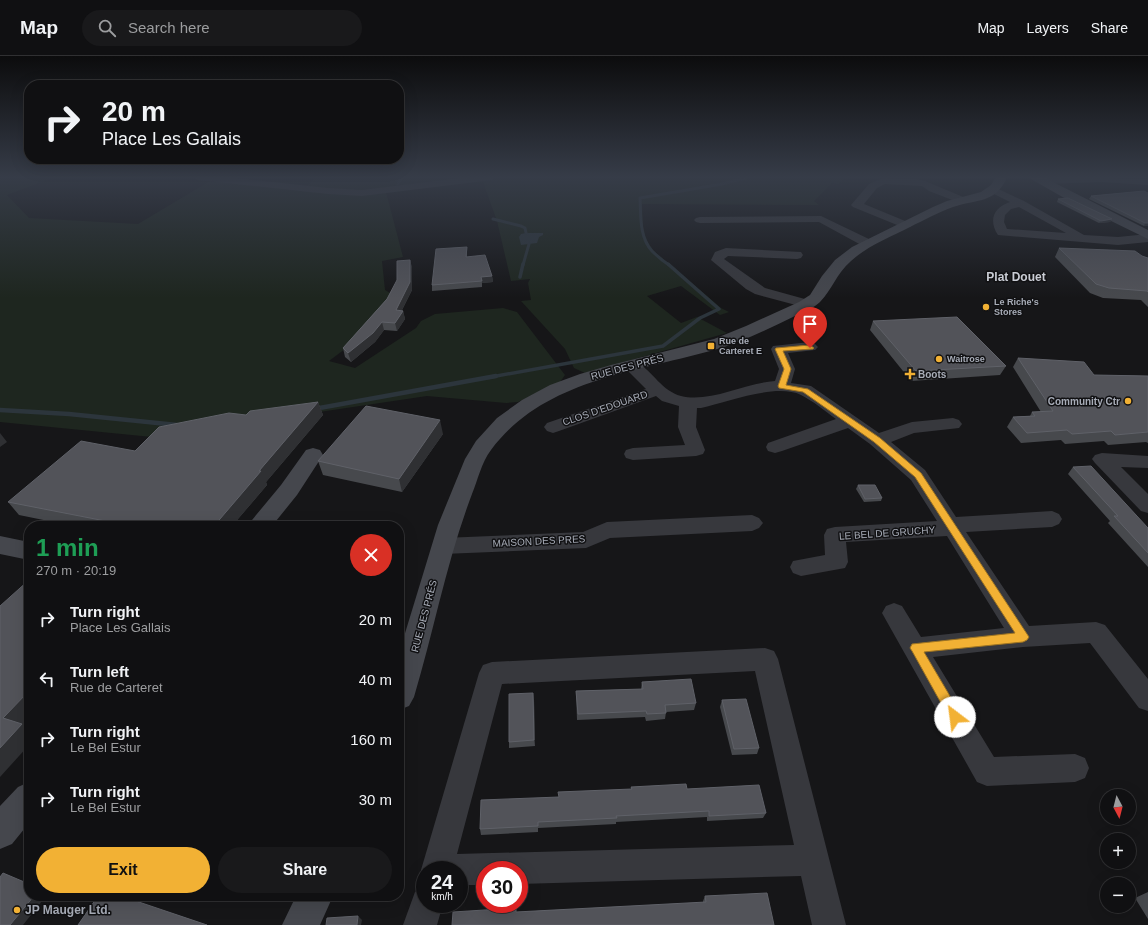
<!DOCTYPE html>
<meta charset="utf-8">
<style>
:root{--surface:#101012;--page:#19191b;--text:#f1f3f6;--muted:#9c9d9f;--line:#303032;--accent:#f2b134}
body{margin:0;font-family:Helvetica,sans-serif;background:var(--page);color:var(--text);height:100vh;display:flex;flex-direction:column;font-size:15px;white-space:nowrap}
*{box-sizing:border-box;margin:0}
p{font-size:13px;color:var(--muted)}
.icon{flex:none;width:22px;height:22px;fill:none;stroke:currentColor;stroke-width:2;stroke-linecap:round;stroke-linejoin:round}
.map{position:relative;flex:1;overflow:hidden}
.details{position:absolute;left:24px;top:465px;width:380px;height:380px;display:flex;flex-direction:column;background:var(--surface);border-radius:16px;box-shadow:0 4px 16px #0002,0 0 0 1px var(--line)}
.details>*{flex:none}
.top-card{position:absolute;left:24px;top:24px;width:380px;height:84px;border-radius:16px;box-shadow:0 4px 16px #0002,0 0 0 1px var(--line);background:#101012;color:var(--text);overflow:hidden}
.needle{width:26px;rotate:173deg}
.controls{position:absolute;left:1100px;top:733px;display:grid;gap:8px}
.controls a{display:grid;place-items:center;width:36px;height:36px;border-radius:50%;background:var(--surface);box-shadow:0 4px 16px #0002,0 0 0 1px var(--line);font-size:20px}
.speed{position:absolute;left:416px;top:805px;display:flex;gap:8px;font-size:20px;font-weight:700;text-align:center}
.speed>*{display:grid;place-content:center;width:52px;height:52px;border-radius:50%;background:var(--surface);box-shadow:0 4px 16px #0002,0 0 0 1px var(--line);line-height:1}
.speed small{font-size:10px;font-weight:400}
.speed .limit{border:6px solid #d22;background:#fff;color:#111}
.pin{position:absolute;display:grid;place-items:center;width:34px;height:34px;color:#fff;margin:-41px -17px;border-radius:50% 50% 50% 0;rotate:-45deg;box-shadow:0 0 4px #0007}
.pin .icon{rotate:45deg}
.me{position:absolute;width:44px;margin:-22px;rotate:330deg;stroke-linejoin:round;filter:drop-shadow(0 0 3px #0008)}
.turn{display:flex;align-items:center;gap:14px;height:84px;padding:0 12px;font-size:18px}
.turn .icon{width:52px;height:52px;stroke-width:2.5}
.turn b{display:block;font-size:28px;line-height:34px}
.round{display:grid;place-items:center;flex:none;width:42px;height:42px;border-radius:21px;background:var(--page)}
.head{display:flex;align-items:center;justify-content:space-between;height:68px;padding:0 12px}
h1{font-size:24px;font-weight:700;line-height:30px;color:#1e9e55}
.primary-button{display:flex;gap:8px;margin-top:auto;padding:8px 12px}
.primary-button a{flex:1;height:46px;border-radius:24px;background:var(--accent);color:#111;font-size:16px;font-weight:700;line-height:46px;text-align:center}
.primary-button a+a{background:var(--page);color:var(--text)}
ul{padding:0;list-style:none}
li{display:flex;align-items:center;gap:12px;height:60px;padding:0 12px}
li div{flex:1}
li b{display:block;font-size:15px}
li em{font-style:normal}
header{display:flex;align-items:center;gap:24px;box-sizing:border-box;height:56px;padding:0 20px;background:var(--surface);border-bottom:1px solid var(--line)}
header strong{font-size:19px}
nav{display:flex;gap:22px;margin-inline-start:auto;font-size:14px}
.search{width:280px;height:36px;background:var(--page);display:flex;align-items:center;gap:10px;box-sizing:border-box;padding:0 14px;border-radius:22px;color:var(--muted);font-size:15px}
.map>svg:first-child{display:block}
</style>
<header>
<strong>Map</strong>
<div class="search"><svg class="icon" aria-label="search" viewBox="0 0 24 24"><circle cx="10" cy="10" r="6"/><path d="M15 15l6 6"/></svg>Search here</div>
<nav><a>Map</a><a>Layers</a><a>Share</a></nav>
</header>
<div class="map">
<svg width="1148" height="869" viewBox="0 0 1148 869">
<rect width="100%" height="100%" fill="#161618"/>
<path fill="#1e261f" d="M0,121h55l-48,18 22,23 109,6 72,-43 92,10 14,-14h529l-7,7 -6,-1 -18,18 5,4 -177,-1c1,22 -1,31 13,48l66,56 8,4 -9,3 -39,-29 -34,10 34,27 16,-6 30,16 -142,40 -11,-5 -9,-19 -44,-48 10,-1 -3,-17 2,-4 -19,2 -14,-60 -15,-42 -96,13 17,65 -21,4 3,29 7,4 -35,46 -28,21 26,7 61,-40 5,-7 14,-7 68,-6 14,4 48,63 -5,7 -42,20 -12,1 -79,-7 -275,41 -152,-15z"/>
<path fill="#2c353c" d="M526,177h17v2l-4,2 -2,6 -16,2 -2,-8 2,-3z"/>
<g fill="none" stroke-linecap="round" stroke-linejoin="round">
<path stroke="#2c353c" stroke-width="3" d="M398,128l4,-7
M493,163l28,7 4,2 1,5
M523,209l6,-21
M669,209c-6,-4 -12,-9 -17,-14 -13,-14 -11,-36 -12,-53l82,-14 27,-7"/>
<path stroke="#2c353c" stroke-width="3.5" d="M520,221l3,-13
M491,321l172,-31 37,-28 19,-9 -51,-45"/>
<path stroke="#2c353c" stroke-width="4.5" d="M314,353l182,-33
M0,354l69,4 108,11"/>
<path fill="#37383d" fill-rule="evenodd" d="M193,121h32l103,11 34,2 106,-13h29l-5,3 -130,16 -34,-2 -130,-14z
M1075,121l73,2v6l-46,-3 -60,2 -5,-3 5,-3z
M883,122l33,1 9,2 43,18 1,2 -1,2h-8l-31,-12 -7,-5 -37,-2 -8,4 -13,16 46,19 2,2 -2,2h-8l-49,-20 -2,-2 18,-21z
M994,131l30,14 60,34 34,2 30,-3v8l-30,3 -120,-10c-10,-15 -4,-28 12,-33l-20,-10 -1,-2 1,-2zM1019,151l47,26 -59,-4 -3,-7 1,-7 6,-6z
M821,160l50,24 2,3 -2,3h-8l-44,-24 -119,1 -4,-1 -2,-2 2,-2 4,-1z
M726,192l75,4 2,3 -2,3 -4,1 -69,-3 -4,3 41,29 47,13 2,3 -2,3 -5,1 -52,-14 -9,-5 -35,-29 4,-8z
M810,286l5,2 3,3 -3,3 -27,3 7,16 -4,14 20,3 68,47 33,-11 41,-4 6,2 3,4 -3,4 -45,5 -23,9 34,28 31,47 96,-6 7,3 3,5 -3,5 -7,3 -86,5 63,94 67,-4 9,3 43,54v32l-9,-3 -49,-65 -67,4 -90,10 61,100 81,-3 10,4 4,10 -4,10 -10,4 -88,4 -10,-4 -95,-169 4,-7 8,-3 8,3 19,31 83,-9 -57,-92 -101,6 2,20 -3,6 -44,8 -8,-3 -3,-6 3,-6 32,-6 -1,-20 3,-6 8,-2 102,-6 -26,-41 -41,-36 -22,-16 -66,23 -7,2 -7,-2 -2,-4 2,-4 68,-24c-11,-8 -23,-18 -35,-24 -25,-12 -74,7 -100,13h-4l-1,19 9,23 -2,4 -7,2 -63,4 -7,-2 -2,-4 2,-4 7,-2 52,-3 -7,-18 1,-21 -17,-5 -6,-5 -97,35 -6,2 -6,-2 -3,-4 3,-4 99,-34 -21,-21 -2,-3 2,-3c4,-1 8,-2 12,0 16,10 25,29 44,34 29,7 64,-13 94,-15l4,-12 -8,-20 2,-3z
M1102,397l46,3v12l-27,-1 27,27v19l-7,-2 -46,-48 -3,-4 3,-4z
M752,459l7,3 4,5 -4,5 -7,3 -142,7 -24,10 -143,6 -8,-2 -3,-6 3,-6 8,-2 140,-6 24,-10z
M765,592l9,3 4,8 68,266h-34l-11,-49 -282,8v-14h-34v15h-26v-15h-34v9l-4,-9 58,-197 4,-8 9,-3zM755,615l39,174 -337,9 45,-170z
M425,832v16h18l-6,21h-34l12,-33z"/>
<path fill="#45474d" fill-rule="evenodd" d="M996,121h11c-11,27 -31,22 -54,30 -14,5 -29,13 -43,20 -19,10 -43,19 -59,34 -15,13 -19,29 -31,41 -6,6 -15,9 -23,13 -27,13 -54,27 -83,35 -79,22 -171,30 -223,100 -10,13 -13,30 -19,44 -25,66 -38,136 -58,203l-5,9 -10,4v-57l39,-128 27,-66 11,-18 21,-23 25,-18 28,-15 30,-11 31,-9 103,-26 32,-13 53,-24 11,-7 12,-19 13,-16 17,-13 81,-40 14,-6 34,-9 10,-7z
M1029,121h14l105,53v9l-82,-40 -35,-20z
M313,392l7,2 3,5 -26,40 -25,31h-25l34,-41 25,-35z
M0,480l29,6v18l-29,-6z
M29,726v41l-17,21 -12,5v-43l18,-19z
M296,840h37l-13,29h-38z"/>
</g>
<path fill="#47494d" d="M1122,121h26v1z
M1144,135l4,35h-4l-55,-27 2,-3z
M1058,143l54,20 -2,3 -11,1 -42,-21z
M467,191v10l25,19 1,6 -11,1v4l-50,4v-6z
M1059,192l83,8 6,2v49l-7,-7 -38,-2 -13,-5 -35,-36z
M410,204l2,8v22l-10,20 1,1 2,8 -8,12 -13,-1 -9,12 -24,20 -6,-5 -2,-9 44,-49z
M873,265l133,45 -6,9 -89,6 -41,-51z
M1018,302l76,17 54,1v67l-2,-1 -38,3 -4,-4 -39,3 -4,-4 -40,3 -14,-16 6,-10 17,-1 2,-4h9l-28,-45z
M318,346l5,13 -57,67 1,3 -35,41h-159l-54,-11 -11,-13 127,-51 111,-36z
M443,378l-41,58 -79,-17 -5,-14z
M1073,411l75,61v39l-40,-44 2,-2 -42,-47z
M858,429l24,13 -1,3 -17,1 -8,-13z
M642,626l54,21 -2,7 -28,2 -1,7 -19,2 -1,-4 -68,3 -1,-29 65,-2z
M534,643l1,47 -26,2v-6z
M722,644l37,48 -2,6 -25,1 -12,-48z
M631,731l56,2 79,24 -3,5 -56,3v-4l-91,5v2l-78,4v4l-57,3 -1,-6 79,-32 72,-8z
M1148,836v27l-13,-21z
M705,840l69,29h-322l65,-13 186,-9v-2z"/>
<path fill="#2f3033" d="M1112,163l-2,3 -11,1 2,-2z
M1145,167h3v3h-4z
M410,204l2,8v22l-14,28 -2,-8z
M492,220l1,6 -11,1 -1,-6z
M403,255l2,8 -8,12 -2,-8z
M382,266l2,8 -9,12 -24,20 -3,-9z
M318,346l5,13 -57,67 1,3 -35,41h-18l45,-55z
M440,364l3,14 -41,58 -3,-13z
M0,377l7,9 -7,5z
M29,635v28l-6,6 6,5v15l-29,32v-29l3,-30z
M533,637l1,6 1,47 -1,-6z
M34,840h12l-23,29h-13z
M358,860l4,4 -1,5h-4z"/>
<path fill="#525359" stroke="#5f6168" d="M1144,135l4,2v30h-3l-54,-27z
M1068,142l44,21 -11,2 -43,-22z
M467,191l-1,10 19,-2 7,21 -11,1 1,4 -50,4 4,-36z
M1059,192l76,3 7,5 6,2v34l-1,-1 -38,-3 -13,-4z
M410,204v22l-14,28 7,1 -8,12 -13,-1 -9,11 -25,20 -5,-5 44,-49 10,-19v-19z
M957,261l49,49 -90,5 -43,-50z
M1018,302l66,4 10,13 54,1v56l-33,3 -4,-4 -39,3 -5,-4 -40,3 -14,-16 22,-1 -3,-4 21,-1z
M318,346l-59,69h2l-47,55h-83l-123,-24 73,-61 54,10 24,-24 70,-14 17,2 4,-4z
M366,350l74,14 -41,59 -81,-18z
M1091,410l57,62v25l-34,-37h4l-45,-49z
M858,429h17l7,13 -17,1z
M263,466l17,4h-20z
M29,524v111l-26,27 19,6 -22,24v-142z
M691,623l5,24 -31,2 1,8 -19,1 -1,-3 -68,3 -2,-23 67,-2 -1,-7z
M533,637l1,47 -25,2v-48z
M746,643l13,49 -25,1 -12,-49z
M686,728l1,5 72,-4 7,28 -57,3v-5l-93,5 1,2 -79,4v4l-58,3 1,-29 78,-3 -1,-5 74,-3 -1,-2z
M3,817l26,11v12h5l-24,29h-10v-48z
M767,837l7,32h-322l1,-13 63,-4v4l190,-10 -1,-6z
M98,840h23l86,29h-129z
M358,860l-1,9h-31l1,-7z"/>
<linearGradient id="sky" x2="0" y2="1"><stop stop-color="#0c0c0d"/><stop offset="0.5" stop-color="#363c48"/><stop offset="1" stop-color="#363c48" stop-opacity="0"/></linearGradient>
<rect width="1148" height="242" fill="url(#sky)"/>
<path fill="#f2b134" stroke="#9d7322" d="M810,289l4,3 -1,1 -30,2 8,18 -5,16 22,4 72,49 41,35 108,164 -2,3 -4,2 -99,10 36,61 1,4 -1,4 -5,2 -4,-2 -39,-70 -2,-3 2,-4 103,-11 -100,-156 -41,-35 -71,-50 -24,-4 -1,-2 6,-17 -9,-20 1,-1z"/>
<g fill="#f2b134" stroke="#111113" stroke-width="1.5">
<circle cx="986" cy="251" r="4"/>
<rect x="707" y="286" width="8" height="8" rx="2"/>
<circle cx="939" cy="303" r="4"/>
<path d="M908 312h4v4h4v4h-4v4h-4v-4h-4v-4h4z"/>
<circle cx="1128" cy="345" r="4"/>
<circle cx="17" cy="854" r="4"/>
</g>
<g text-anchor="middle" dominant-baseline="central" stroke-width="3" stroke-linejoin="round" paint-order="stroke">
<g font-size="9" font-weight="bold" fill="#a8adb8" stroke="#111113" text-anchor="start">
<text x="994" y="246">Le Riche's<tspan x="994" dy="10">Stores</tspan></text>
<text x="719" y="285">Rue de<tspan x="719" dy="10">Carteret E</tspan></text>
<text x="947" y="303">Waitrose</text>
</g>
<g font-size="10" fill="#a8adb8" stroke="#111113">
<text transform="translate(627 311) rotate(-15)">RUE DES PRÉS</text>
<text transform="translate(605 352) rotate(-19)">CLOS D'EDOUARD</text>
<text transform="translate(887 477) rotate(-4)">LE BEL DE GRUCHY</text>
<text transform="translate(539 485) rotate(-3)">MAISON DES PRES</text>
<text transform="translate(424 560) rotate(-75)">RUE DES PRÉS</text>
</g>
<g font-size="10" font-weight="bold" fill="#a8adb8" stroke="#111113" text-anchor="start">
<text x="918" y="318">Boots</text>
<text x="1120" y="345" text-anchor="end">Community Ctr</text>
</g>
<g font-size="12" font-weight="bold" fill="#c9ccd4" stroke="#111113">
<text x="1016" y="221">Plat Douet</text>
</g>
<g font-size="12" font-weight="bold" fill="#a8adb8" stroke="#111113" text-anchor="start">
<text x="25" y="854">JP Mauger Ltd.</text>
</g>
</g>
</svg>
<div class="controls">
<a><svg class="needle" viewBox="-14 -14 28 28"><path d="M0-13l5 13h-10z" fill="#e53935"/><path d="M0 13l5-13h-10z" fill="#9c9d9f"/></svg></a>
<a>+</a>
<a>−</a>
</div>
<div class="speed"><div>24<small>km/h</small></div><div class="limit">30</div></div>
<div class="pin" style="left:810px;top:292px;background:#d93025"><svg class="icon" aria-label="arrive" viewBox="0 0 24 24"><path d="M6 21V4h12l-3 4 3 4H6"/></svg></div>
<svg class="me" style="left:955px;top:661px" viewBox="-20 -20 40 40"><circle r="19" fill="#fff"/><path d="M0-13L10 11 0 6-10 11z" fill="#f2b134"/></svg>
<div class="top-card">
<div class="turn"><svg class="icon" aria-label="right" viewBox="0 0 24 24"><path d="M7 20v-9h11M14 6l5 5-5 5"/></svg><div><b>20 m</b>Place Les Gallais</div></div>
</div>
<section class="details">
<div class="head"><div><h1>1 min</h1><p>270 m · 20:19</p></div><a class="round" style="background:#d93025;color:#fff"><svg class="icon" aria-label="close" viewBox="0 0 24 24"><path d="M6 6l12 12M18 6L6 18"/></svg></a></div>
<ul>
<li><svg class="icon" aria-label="right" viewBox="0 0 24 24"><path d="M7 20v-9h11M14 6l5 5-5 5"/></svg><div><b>Turn right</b><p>Place Les Gallais</p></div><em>20 m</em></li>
<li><svg class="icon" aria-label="left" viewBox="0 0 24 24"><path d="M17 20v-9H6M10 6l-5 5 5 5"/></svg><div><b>Turn left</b><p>Rue de Carteret</p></div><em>40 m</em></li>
<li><svg class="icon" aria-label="right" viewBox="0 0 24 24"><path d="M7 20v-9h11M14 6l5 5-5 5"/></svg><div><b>Turn right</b><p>Le Bel Estur</p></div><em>160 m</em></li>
<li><svg class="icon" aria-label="right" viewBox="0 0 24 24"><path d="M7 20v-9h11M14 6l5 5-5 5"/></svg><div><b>Turn right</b><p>Le Bel Estur</p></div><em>30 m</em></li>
</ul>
<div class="primary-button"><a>Exit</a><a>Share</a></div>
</section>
</div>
